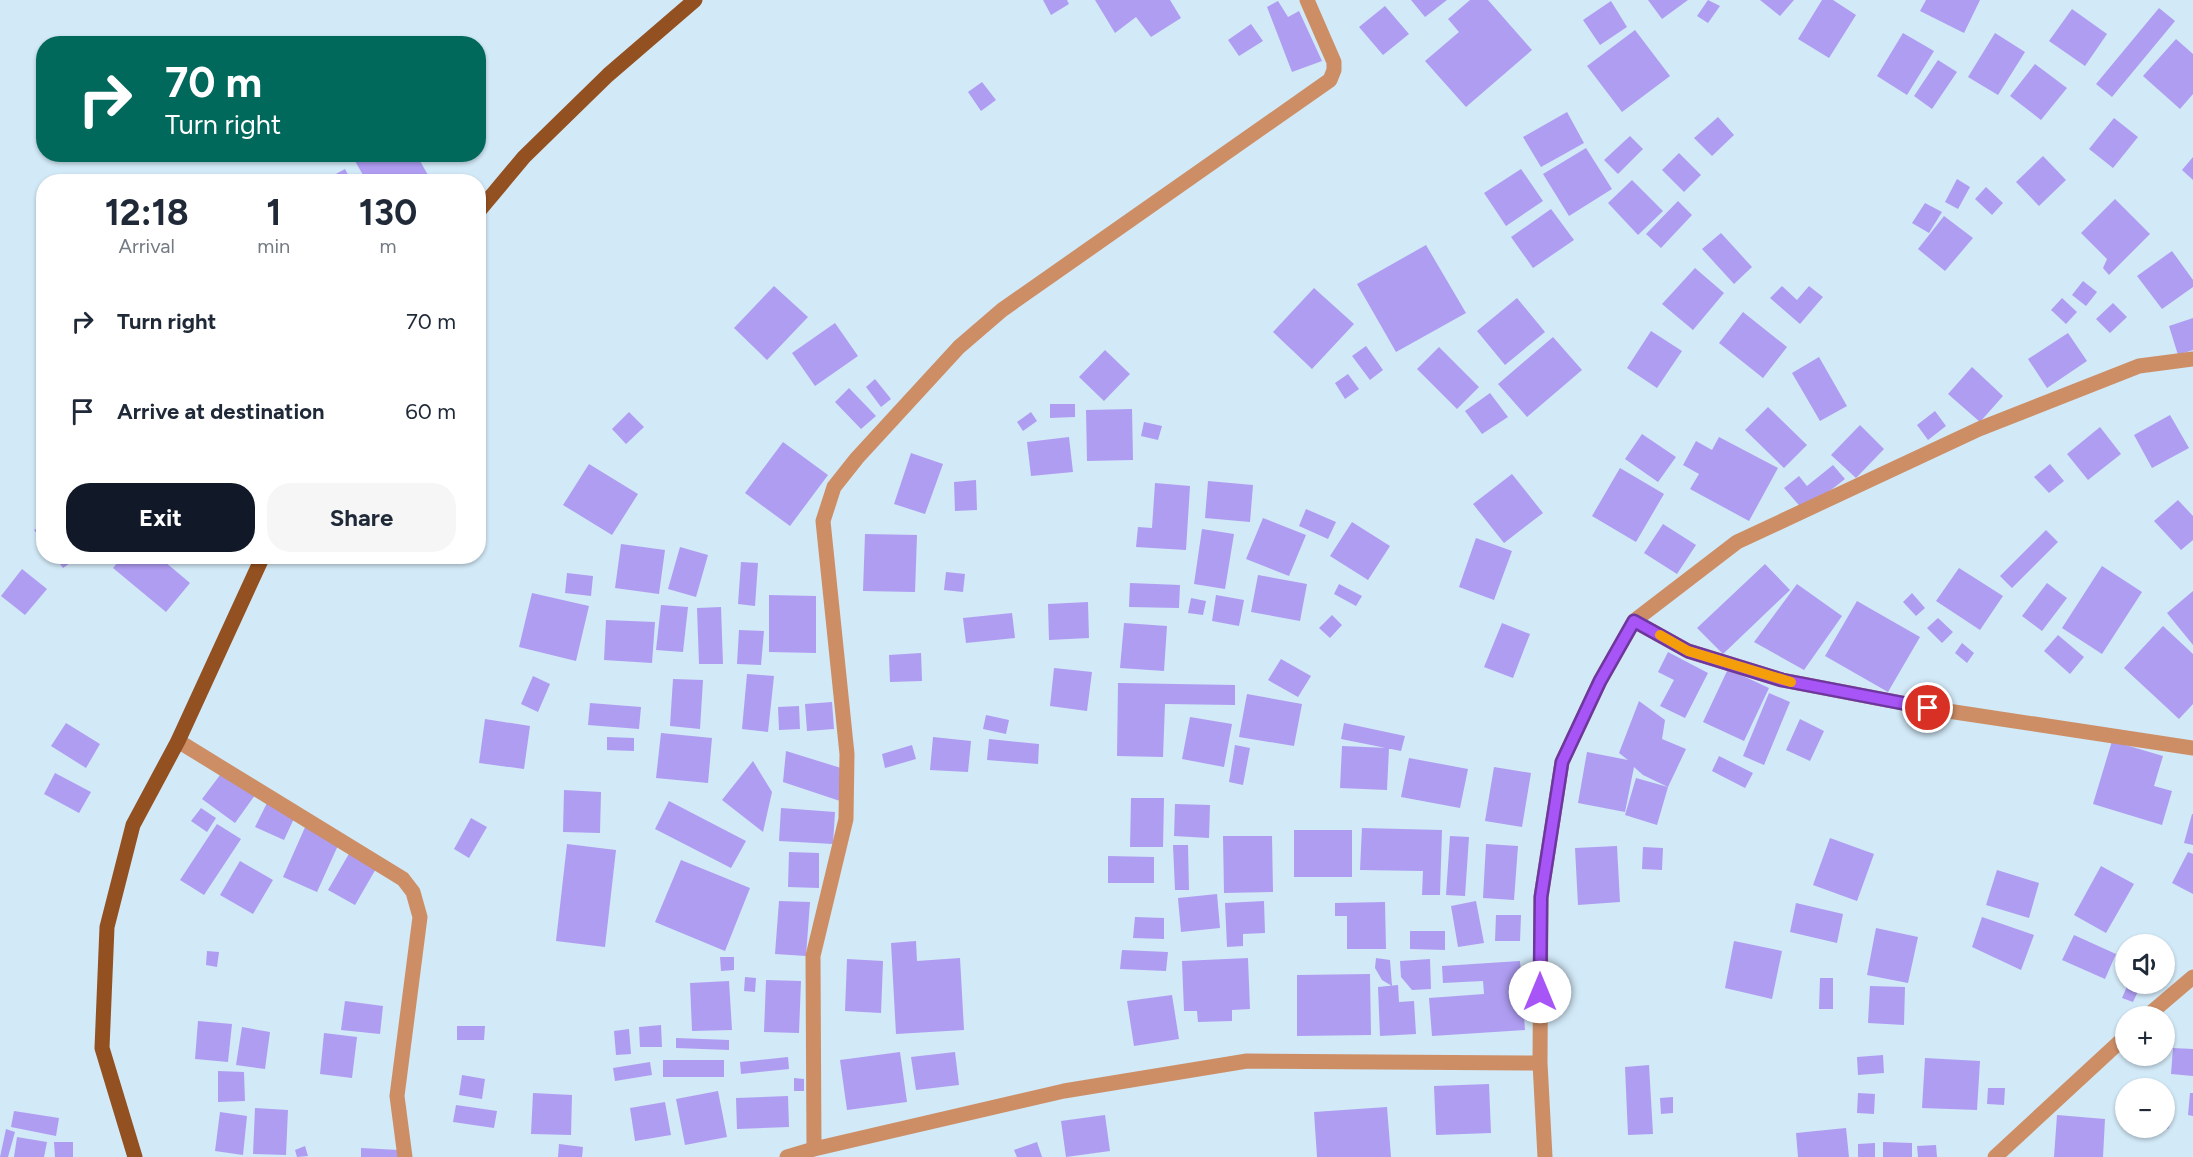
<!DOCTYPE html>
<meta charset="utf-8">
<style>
:root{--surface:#fff;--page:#f6f6f7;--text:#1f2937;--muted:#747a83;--accent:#111827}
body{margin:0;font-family:Figtree,sans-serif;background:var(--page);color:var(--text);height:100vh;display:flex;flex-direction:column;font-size:22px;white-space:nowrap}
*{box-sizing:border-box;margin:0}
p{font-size:20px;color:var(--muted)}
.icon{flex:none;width:33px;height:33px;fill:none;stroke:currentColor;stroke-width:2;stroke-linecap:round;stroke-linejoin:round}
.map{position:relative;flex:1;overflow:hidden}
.sheet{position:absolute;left:36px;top:174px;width:450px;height:390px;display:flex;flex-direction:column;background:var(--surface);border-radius:24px;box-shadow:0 2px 4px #0004}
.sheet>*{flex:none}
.guide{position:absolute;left:36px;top:36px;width:450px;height:126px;border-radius:24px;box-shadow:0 2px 4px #0004;background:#00695c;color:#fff;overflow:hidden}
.tools{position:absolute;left:2115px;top:934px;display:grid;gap:12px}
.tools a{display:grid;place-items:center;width:60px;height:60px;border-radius:50%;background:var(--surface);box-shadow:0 2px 4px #0004;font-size:30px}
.pin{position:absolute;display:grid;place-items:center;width:51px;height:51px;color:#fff;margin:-26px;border:3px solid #fff;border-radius:50%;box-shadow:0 2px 6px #0007}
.me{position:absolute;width:66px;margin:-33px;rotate:0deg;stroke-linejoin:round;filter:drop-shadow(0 0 4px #0008)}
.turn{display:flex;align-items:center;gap:21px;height:126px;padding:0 30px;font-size:27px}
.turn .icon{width:78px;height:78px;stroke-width:2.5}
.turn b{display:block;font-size:42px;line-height:51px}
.eta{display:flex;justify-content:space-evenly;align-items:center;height:102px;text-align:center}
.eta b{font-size:36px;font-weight:700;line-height:42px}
.primary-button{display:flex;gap:12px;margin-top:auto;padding:12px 30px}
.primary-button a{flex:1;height:69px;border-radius:24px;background:var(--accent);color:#fff;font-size:24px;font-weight:700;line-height:69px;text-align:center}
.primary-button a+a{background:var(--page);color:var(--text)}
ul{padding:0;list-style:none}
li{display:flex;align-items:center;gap:18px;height:90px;padding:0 30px}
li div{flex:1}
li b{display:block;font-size:22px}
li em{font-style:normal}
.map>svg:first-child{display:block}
</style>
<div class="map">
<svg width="2193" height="1157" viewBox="0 0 2193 1157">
<rect width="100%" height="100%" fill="#d2e9f7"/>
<path fill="#af9df2" d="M1043,0h24l2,4 -18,11z
M1095,0h75l11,18 -30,19 -15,-20 -21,16z
M1411,0h36l-22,17z
M1470,0h18l44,50 -66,57 -41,-46 34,-29 -11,-13z
M1648,0h40l-26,19z
M1708,0l12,6 -12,17 -11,-7z
M1760,0h34l-14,16z
M1822,0h11l23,15 -27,43 -31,-19z
M1926,0h54l-16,33 -44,-22z
M1278,1l10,16 11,-6 23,50 -30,11 -25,-65z
M1611,1l16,26 -27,18 -17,-25z
M1385,6l24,28 -26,21 -24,-28z
M2159,8l16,13 -63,76 -16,-13z
M2072,9l35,25 -22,32 -36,-25z
M1251,24l12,17 -24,15 -11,-16z
M1635,30l35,46 -48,36 -35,-46z
M1903,33l31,18 -27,44 -30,-19z
M1995,33l30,19 -27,43 -30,-18z
M2176,39l17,15v40l-13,15 -37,-33z
M1938,60l19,12 -25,37 -18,-13z
M2035,64l32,24 -26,32 -31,-24z
M982,82l14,18 -15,11 -13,-19z
M1567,112l17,31 -43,24 -18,-30z
M1718,117l16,18 -22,21 -18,-18z
M2114,118l24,19 -25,31 -24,-19z
M1630,136l13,13 -25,25 -14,-14z
M1586,148l26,41 -43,27 -26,-42z
M1679,153l22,22 -17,17 -22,-22z
M351,154h65l16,28h-65z
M2043,156l23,24 -27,26 -23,-24z
M2193,157v23l-11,-10z
M345,169l7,13h-31z
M1521,169l22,32 -37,25 -22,-33z
M1957,179l13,8 -12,22 -13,-7z
M1632,180l31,31 -25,24 -30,-32z
M1986,187l17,16 -11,12 -17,-16z
M2115,199l35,35 -41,41 -6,-7 4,-9 -26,-26z
M1678,201l14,14 -31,33 -15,-14z
M1925,203l17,9 -13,21 -17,-10z
M1551,209l23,31 -41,28 -22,-31z
M1944,216l29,22 -28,33 -27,-22z
M1721,233l31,34 -18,17 -32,-35z
M1426,245l40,68 -70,39 -39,-68z
M2172,251l21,29v7l-31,22 -25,-33z
M1695,268l29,25 -31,37 -31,-26z
M2083,281l14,11 -11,14 -14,-11z
M774,286l34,31 -41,43 -33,-32z
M1782,286l15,14 12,-14 14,11 -23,27 -30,-26z
M1314,288l40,36 -42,45 -39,-37z
M1517,298l28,34 -40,33 -28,-34z
M2062,298l15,14 -11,12 -15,-14z
M2113,303l14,14 -17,16 -14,-14z
M1743,312l44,35 -24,31 -44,-35z
M2193,318v32l-15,5 -9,-29z
M835,323l23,33 -43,30 -23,-33z
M1651,331l31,20 -25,37 -30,-20z
M2068,333l19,28 -40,27 -19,-29z
M1553,337l29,33 -55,47 -29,-33z
M1366,346l17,24 -13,10 -18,-24z
M1439,347l40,40 -22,22 -40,-40z
M1105,350l25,24 -26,27 -25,-24z
M1819,357l28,49 -27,15 -28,-48z
M1972,367l31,29 -23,26 -32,-28z
M1348,374l11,15 -14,10 -10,-16z
M875,379l16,20 -10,8 -15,-20z
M849,388l27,28 -15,13 -26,-27z
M1490,393l18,24 -26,17 -17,-23z
M1050,404h25v13l-25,1z
M1768,407l39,38 -23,23 -39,-38z
M1132,409l1,51 -46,1 -1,-51z
M1935,411l11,15 -18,14 -11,-15z
M629,412l15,15 -18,17 -14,-15z
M1031,412l6,9 -14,10 -6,-9z
M2170,415l19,33 -37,20 -18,-33z
M1144,422l18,4 -4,14 -17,-4z
M1860,425l24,24 -28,29 -25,-23z
M2100,427l21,27 -33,26 -21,-26z
M1642,434l34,23 -18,25 -33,-23z
M1069,437l4,35 -42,4 -4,-34z
M1719,437l59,31 -29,53 -59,-32 9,-15 -16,-9 13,-24 16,9z
M783,442l45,33 -38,51 -45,-33z
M911,453l32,11 -18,50 -31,-10z
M589,464l49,30 -26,41 -49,-30z
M2050,464l14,17 -15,12 -15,-16z
M1833,465l12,14 -41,32 -20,-23 15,-12 8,10z
M1620,468l44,26 -28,48 -44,-26z
M1512,474l31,39 -39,30 -31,-39z
M976,480l1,30 -22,1 -1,-29z
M1208,481l45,4 -3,37 -45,-4z
M1155,483l35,3 -4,64 -50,-3 2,-20 14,1z
M2178,500l15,16v24l-12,10 -27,-29z
M1306,509l30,13 -8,17 -29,-13z
M1263,518l43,17 -17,41 -43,-17z
M1352,522l38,24 -22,34 -38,-24z
M44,524v18l-10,-12z
M1663,524l33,21 -19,29 -33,-21z
M1202,529l32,5 -9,55 -31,-5z
M2046,530l12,12 -46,46 -12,-12z
M865,534l52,1 -2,57 -52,-1z
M1476,538l36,13 -18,49 -35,-13z
M621,544l44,6 -6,44 -44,-6z
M680,547l28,8 -12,42 -28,-8z
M54,556h21l1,3 -13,9z
M123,556h35l32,27 -24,29 -53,-44z
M741,562l17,1 -3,43 -17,-2z
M1765,564l25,26 -67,64 -26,-26z
M2102,566l40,26 -40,62 -40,-26z
M1959,568l44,28 -23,34 -44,-29z
M22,569l25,20 -22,26 -24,-19z
M946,572l19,2 -2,18 -19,-2z
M567,573l26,3 -2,20 -26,-3z
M1258,575l49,9 -7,37 -49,-9z
M1130,583l50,2 -1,23 -50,-1z
M2047,583l20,15 -25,33 -20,-15z
M1339,584l23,12 -6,10 -22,-12z
M1797,584l45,32 -38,54 -50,-28z
M2193,591v54l-26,-32z
M532,593l57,13 -13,55 -57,-14z
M1912,593l13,15 -9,8 -13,-14z
M769,595l47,1v57l-47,-1z
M1216,595l28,5 -5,26 -27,-5z
M1191,598l15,3 -3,14 -15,-2z
M1857,601l63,36 -32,55 -63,-36z
M1088,602l1,36 -40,2 -1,-36z
M661,605l27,2 -5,45 -27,-2z
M721,607l2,57h-24l-2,-56z
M1012,613l3,25 -49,5 -3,-25z
M1332,615l10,10 -12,13 -11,-10z
M1938,618l15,14 -11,11 -15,-15z
M606,620l49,2 -3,41 -48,-3z
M1124,623l43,3 -3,45 -44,-3z
M1502,623l28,11 -17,44 -29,-11z
M2163,626l30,28v50l-14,15 -55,-51z
M739,630l25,1 -3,34 -24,-1z
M2058,635l26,22 -14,17 -26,-23z
M1962,643l12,10 -7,10 -12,-10z
M1668,652l40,21 -23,45 -25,-12 14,-26 -16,-8z
M921,653l1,28 -32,1 -1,-27z
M1281,659l30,17 -13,21 -30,-17z
M1054,668l38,4 -5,39 -37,-5z
M1728,669l41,19 -25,53 -41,-19z
M747,674l27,2 -6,56 -26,-3z
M533,676l17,8 -12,28 -17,-8z
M673,679l30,1 -3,49 -30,-3z
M1118,683l117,2v20l-70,-1 -2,53 -46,-1z
M1769,693l21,9 -26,63 -21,-9z
M1247,694l55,10 -8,42 -55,-9z
M1639,701l26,19 -3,19 24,10 -18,38 -25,-12 -9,-8 -9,45 -47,-9 9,-51 41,8 -9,-7z
M832,702l2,27 -27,2 -2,-27z
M590,703l51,4 -2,22 -51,-4z
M799,706l1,23 -21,1 -1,-23z
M986,715l23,5 -3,14 -23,-5z
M1190,717l42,7 -8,43 -42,-8z
M485,719l45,7 -6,43 -45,-6z
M1800,719l24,12 -14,30 -24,-11z
M66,723l34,21 -14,24 -35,-22z
M1344,723l61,13 -4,15 -60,-12z
M661,733l51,5 -4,45 -52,-5z
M607,737l27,1v13l-27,-1z
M933,737l38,4 -3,31 -38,-2z
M989,739l50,5 -1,20 -51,-4z
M2112,741l51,15 -9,30 18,5 -10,34 -69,-21z
M912,745l4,14 -31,9 -3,-14z
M1235,745l15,3 -7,37 -14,-3z
M1342,746l47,2 -2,42 -47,-2z
M786,751l55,17 2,34 -60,-20z
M1719,756l34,17 -8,15 -33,-17z
M1409,758l59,11 -8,39 -59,-11z
M753,761l19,31 -9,40 -41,-32z
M226,767l32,24 -23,32 -33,-24z
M1494,767l37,6 -9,54 -37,-6z
M55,773l36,19 -12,21 -35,-19z
M1636,778l32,9 -11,38 -32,-10z
M564,790l37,2 -1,41 -37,-1z
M270,797l28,13 -14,30 -29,-13z
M1131,798h33l-1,49h-33z
M669,801l77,40 -15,27 -76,-39z
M1175,804l35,1 -1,33 -35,-2z
M201,808l15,10 -9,14 -16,-11z
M781,808l54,4 -2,32 -54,-3z
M2192,814h1v31l-9,-2z
M471,818l16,9 -18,31 -15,-9z
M217,824l24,15 -37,56 -24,-15z
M306,825l34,16 -23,51 -34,-15z
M1362,828l80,2 -2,65h-18l1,-24 -63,-1z
M1294,830h58v47h-58z
M1223,836h49l1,56 -49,1z
M1450,836l19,1 -4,59 -19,-1z
M1830,838l44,16 -17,47 -44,-16z
M567,844l49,6 -11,97 -49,-6z
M1486,844l32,2 -4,54 -31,-2z
M1173,845h15l1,45h-14z
M1617,846l3,56 -42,3 -3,-57z
M1643,847l20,1 -1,22 -20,-1z
M350,852l27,15 -22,38 -27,-15z
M789,852l30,1v35l-31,-1z
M2188,852l5,2v40l-21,-11z
M1108,856l46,1v26h-46z
M681,860l69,28 -25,63 -70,-29z
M240,861l33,19 -20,34 -33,-19z
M2101,866l33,18 -28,49 -32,-18z
M1997,870l42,13 -10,35 -43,-13z
M1217,894l3,34 -39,4 -3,-34z
M779,901l31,1 -4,54 -31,-2z
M1264,901l1,32 -22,1v12l-16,1 -2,-44z
M1476,901l8,42 -26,4 -7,-41z
M1385,902l1,47h-39v-33h-12v-13z
M1796,903l47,11 -6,29 -47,-11z
M1496,915h25l-1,26h-25z
M1135,917l29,1v21l-31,-1z
M1982,917l52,18 -13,35 -49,-23z
M1876,928l42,9 -10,46 -41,-8z
M1410,931h35v19l-35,-1z
M2074,935l42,19 -11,25 -43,-19z
M916,941l1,20 43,-3 4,72 -68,4 -5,-91z
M1734,941l48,10 -10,48 -47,-11z
M1122,950l46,2 -2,19 -46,-2z
M207,951l12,1 -2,15 -11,-2z
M720,957h14v13l-13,1z
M1248,958l2,51 -18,1v11l-34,1 -1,-11h-13l-2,-50z
M1376,958l14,2 2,26 -10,-6 -7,-12z
M847,959l36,2 -2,52 -36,-2z
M1430,959l1,30 -19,1 -11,-13 -1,-16z
M1520,961l5,69 -93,6 -3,-38 55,-4 -1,-13 -40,2 -1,-17z
M1370,974l1,61 -74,1v-61z
M745,977l11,1 -1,14 -11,-1z
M1820,978h13v31h-14z
M766,980l35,1 -2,52 -35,-1z
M729,981l3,49 -40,1 -2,-48z
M2128,984l12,3 -7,15 -11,-4z
M1398,985l1,17 15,-1 2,33 -36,2 -2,-49z
M1870,986l35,1 -1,38 -36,-2z
M1172,995l7,44 -45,7 -7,-45z
M345,1001l38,5 -3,28 -39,-4z
M198,1021l34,3 -4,38 -33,-3z
M661,1025l1,22h-22l-1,-20z
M457,1026h28l-1,14h-27z
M242,1027l28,5 -5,37 -29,-4z
M629,1029l2,25 -15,1 -2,-24z
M324,1033l33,4 -5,41 -32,-4z
M676,1038l53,2v10l-53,-2z
M2173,1048l20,1v27l-22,-2z
M900,1052l7,50 -60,8 -7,-50z
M955,1052l4,33 -43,5 -5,-33z
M1883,1055l1,18 -26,2 -1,-18z
M788,1057l1,12 -48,5 -1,-12z
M1925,1058l55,3 -3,49 -55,-2z
M663,1060h61v17h-61z
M650,1062l2,13 -37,6 -2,-13z
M1649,1065l4,69 -25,1 -3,-68z
M218,1071l26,1 1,29 -27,1z
M462,1075l23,4 -3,20 -23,-4z
M794,1078l10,1v12h-10z
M2145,1082l15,4 -1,3h-16z
M1489,1084l2,49 -55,2 -2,-49z
M1988,1088h17l-1,17 -17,-1z
M718,1091l9,46 -42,8 -9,-46z
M533,1093l39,2 -1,40 -40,-1z
M1858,1093l17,1 -1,20 -17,-1z
M2190,1093h3v23l-5,-1z
M788,1096l1,31 -52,2 -1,-31z
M1673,1097v16l-12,1 -1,-16z
M665,1102l6,33 -36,6 -5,-33z
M456,1105l41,6 -3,17 -41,-6z
M1387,1107l4,50h-74l-3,-45z
M255,1108l33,2 -2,45 -33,-1z
M14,1111l45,7 -3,18 -45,-9z
M220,1112l27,4 -4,39 -28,-4z
M1105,1115l5,36 -44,6 -5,-36z
M2057,1115l48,4 -2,38h-49z
M2164,1115l9,3 -5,11 -4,-2z
M1846,1128l3,29h-51l-2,-24z
M6,1129l9,3 -7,25h-8z
M17,1137l30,5 -3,15h-30z
M54,1142h19v15h-18z
M1037,1142l5,15h-25l-3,-7z
M1883,1142l29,1v14h-29z
M1875,1143v14h-17v-13z
M559,1144l24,3 -1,10h-24z
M1936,1145l1,12h-19l-1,-11z
M305,1146l3,10 -11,1 -2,-7z
M361,1148l38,2 -1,7h-37z"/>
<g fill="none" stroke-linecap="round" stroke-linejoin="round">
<path stroke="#cd8e66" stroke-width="15" d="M1634,621l54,30 94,29 146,28 265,40
M178,741l225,138 10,13 7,25 -23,179 8,61
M2146,1017l47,-40
M814,1149l-1,-193 33,-137 1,-65 -24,-233 11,-34 23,-29 102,-111 43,-37 328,-230 4,-10v-8l-27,-62
M787,1157l27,-8 250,-58 183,-30 293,2
M1545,1157l-5,-94 1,-166 21,-135 38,-81 34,-60 103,-79 242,-113 160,-63 54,-7
M1995,1157l131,-121"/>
<path stroke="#935020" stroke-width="15" d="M478,212l46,-55 84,-82 87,-75
M135,1157l-33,-109 5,-121 26,-102 45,-84 85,-185"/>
</g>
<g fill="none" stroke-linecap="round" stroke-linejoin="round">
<defs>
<path id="route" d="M1540,992l1,-95 21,-135 38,-81 34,-60 54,30 94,29 146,28"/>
</defs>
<use href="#route" stroke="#6d37a1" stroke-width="15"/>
<use href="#route" stroke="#a855f7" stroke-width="10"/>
<path stroke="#f59e0b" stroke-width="10" d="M1660,635l28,16 103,31"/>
</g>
</svg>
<div class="tools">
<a><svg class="icon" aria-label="sound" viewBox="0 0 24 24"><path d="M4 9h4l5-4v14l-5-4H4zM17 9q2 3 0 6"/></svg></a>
<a>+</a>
<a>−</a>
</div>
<div class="pin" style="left:1928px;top:708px;background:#d93025"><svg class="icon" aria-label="arrive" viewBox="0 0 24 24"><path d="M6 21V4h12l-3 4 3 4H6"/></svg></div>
<svg class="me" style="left:1540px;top:992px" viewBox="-20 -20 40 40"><circle r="19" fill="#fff"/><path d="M0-13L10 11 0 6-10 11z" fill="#a855f7"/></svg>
<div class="guide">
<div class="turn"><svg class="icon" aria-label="right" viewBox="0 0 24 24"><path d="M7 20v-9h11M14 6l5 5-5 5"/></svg><div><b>70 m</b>Turn right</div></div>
</div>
<section class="sheet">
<div class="eta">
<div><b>12:18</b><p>Arrival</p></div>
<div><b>1</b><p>min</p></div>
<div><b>130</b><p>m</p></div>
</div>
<ul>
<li><svg class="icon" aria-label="right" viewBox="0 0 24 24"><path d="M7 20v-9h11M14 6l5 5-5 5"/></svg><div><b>Turn right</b></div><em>70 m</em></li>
<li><svg class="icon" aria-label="arrive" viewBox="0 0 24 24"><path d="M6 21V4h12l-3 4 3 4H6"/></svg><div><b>Arrive at destination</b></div><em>60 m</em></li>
</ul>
<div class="primary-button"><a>Exit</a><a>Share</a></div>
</section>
</div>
